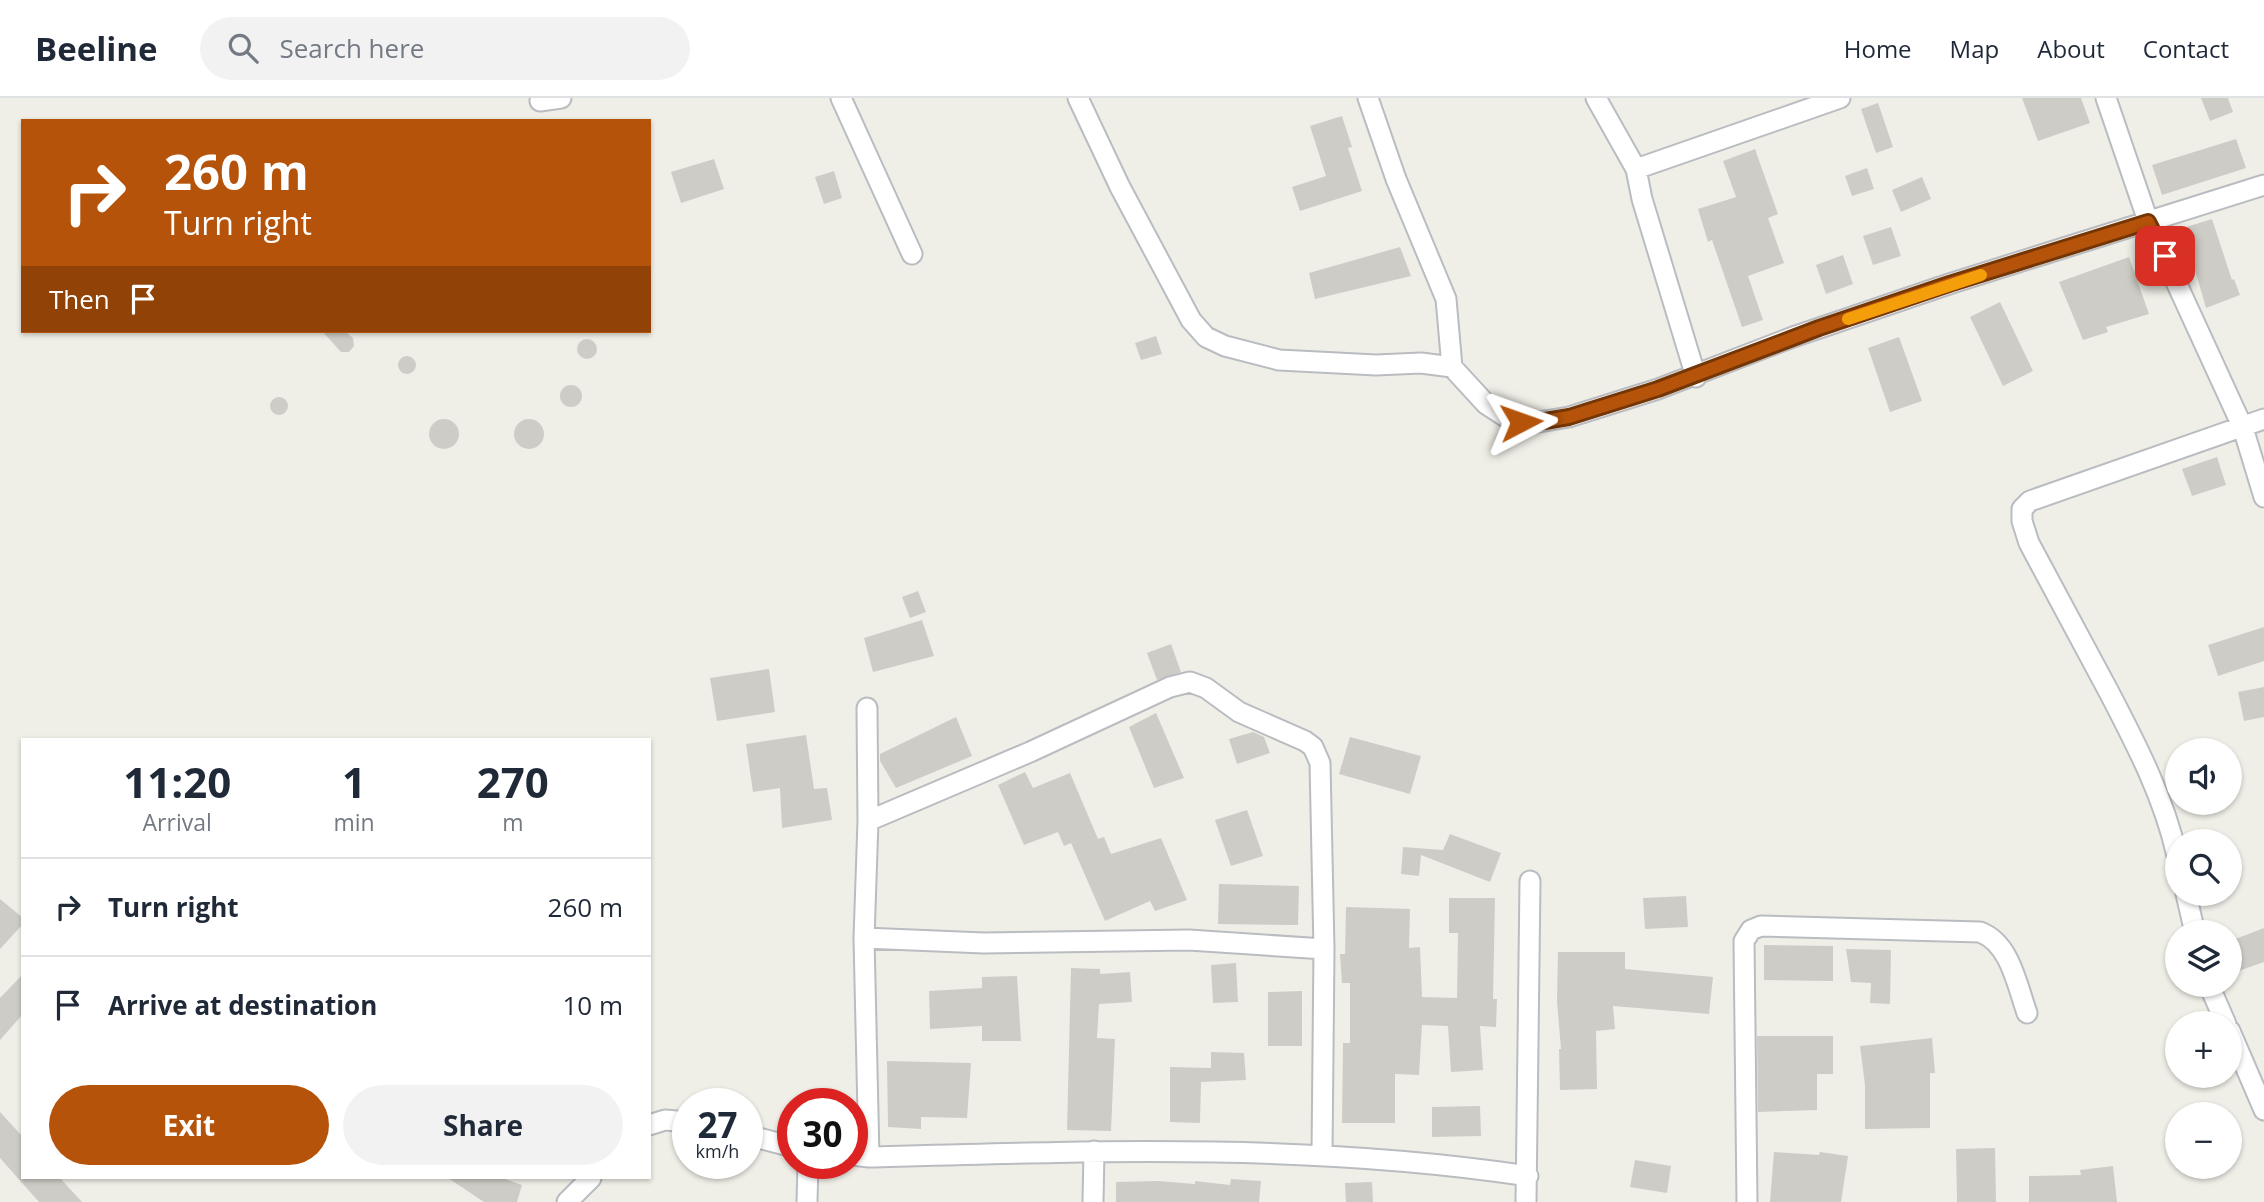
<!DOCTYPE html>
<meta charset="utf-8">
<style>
:root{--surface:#fff;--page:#f2f2f3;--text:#1f2937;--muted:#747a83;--line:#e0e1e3;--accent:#b45309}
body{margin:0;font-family:"Open Sans",sans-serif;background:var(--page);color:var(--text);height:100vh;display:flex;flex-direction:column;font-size:26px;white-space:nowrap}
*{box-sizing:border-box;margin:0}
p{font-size:23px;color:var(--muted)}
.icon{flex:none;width:38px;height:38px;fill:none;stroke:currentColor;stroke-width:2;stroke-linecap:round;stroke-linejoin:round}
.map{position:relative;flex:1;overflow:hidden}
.sheet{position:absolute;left:21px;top:640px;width:630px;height:441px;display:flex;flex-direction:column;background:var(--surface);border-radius:0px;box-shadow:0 2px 5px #0004}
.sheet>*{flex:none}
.hud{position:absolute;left:21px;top:21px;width:630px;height:214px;border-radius:0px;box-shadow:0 2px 5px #0004;background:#b45309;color:#fff;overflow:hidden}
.tools{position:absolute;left:2165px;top:640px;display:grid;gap:14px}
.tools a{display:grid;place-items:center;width:77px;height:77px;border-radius:50%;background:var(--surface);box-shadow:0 2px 5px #0004;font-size:35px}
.speed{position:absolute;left:672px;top:990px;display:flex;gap:14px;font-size:35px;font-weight:700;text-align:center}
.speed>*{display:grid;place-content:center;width:91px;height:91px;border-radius:50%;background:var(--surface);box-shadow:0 2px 5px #0004;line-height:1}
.speed small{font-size:18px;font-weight:400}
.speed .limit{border:10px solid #d22;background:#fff;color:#111}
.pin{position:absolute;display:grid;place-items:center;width:60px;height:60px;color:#fff;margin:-30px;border-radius:14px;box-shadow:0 4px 10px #0006}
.me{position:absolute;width:77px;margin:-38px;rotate:86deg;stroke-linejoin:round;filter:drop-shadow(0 0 5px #0008)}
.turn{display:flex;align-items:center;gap:24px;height:147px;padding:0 28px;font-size:32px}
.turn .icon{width:91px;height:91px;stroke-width:2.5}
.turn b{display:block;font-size:49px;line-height:60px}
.then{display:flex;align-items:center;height:66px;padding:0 28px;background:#0003;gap:14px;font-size:26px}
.eta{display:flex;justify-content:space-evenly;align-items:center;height:119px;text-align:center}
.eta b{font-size:42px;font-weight:700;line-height:49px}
.cta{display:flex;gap:14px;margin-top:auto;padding:14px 28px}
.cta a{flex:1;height:80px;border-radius:42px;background:var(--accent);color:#fff;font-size:28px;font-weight:700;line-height:80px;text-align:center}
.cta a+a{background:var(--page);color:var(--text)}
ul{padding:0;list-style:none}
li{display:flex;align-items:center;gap:21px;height:98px;padding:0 28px;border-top:2px solid var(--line)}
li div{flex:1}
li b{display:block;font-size:26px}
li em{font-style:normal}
header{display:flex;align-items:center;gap:42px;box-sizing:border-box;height:98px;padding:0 35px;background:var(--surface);border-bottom:2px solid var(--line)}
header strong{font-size:33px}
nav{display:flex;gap:38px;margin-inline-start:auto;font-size:24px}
.search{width:490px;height:63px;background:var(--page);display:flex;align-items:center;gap:18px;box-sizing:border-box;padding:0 24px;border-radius:38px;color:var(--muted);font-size:26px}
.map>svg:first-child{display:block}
</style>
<header>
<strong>Beeline</strong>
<div class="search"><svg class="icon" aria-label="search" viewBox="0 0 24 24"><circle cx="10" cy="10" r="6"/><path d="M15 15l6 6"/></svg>Search here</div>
<nav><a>Home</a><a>Map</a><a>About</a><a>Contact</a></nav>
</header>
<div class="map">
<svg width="2264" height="1104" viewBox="0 0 2264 1104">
<rect width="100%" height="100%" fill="#f0efe7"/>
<path fill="#ceccc6" d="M2022,0h59l9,25 -52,18z
M2201,0h27l5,14 -23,9z
M1878,5l15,44 -17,6 -15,-44z
M1342,18l10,31 -4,1 14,43 -62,20 -8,-24 34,-11 -16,-50z
M2236,41l10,29 -84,27 -10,-30z
M1755,51l23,65 -10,4 16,45 -36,13 15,44 -21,7 -30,-87 -4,2 -10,-33 38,-12 -13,-36z
M714,61l10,30 -43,14 -10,-31z
M1867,70l7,21 -22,7 -7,-20z
M834,73l8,27 -18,6 -9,-27z
M1922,79l9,22 -30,13 -9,-22z
M2212,121l20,61 2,-1 6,16 -34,13 -23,-80z
M1891,129l10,29 -28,9 -10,-29z
M1400,149l11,29 -96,23 -6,-26z
M1843,157l10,29 -27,10 -10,-29z
M2129,159l20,57 -43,13 2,5 -25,8 -24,-58z
M2000,204l33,69 -30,15 -33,-69z
M322,233l25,2 6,5 1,8 -5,6h-8z
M1156,238l6,18 -21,6 -6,-17z
M1899,239l23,64 -32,11 -22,-64z
M577 251a10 10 0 1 1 20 0a10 10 0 1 1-20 0Z
M398 267a9 9 0 1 1 18 0a9 9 0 1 1-18 0Z
M560 298a11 11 0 1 1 22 0a11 11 0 1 1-22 0Z
M270 308a9 9 0 1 1 18 0a9 9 0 1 1-18 0Z
M514 336a15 15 0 1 1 30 0a15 15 0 1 1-30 0Z
M429 336a15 15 0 1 1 30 0a15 15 0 1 1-30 0Z
M2217,359l9,28 -34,11 -10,-27z
M918,493l8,21 -16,6 -8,-21z
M922,522l12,36 -61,16 -9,-34z
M2264,529v34l-46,15 -10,-31z
M1171,546l10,28 -24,8 -10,-27z
M769,571l6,43 -58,9 -7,-43z
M2264,589v30l-20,4 -6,-29z
M1156,615l28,65 -30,10 -25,-61z
M956,619l16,39 -76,32 -16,-27v-7z
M1253,634l11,5 6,16 -33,11 -8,-25z
M806,637l8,54 13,-1 5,32 -50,8 -2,-40 -27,4 -7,-48z
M1350,639l71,19 -11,38 -71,-20z
M1025,674l8,16 37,-15 28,66 6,-2 7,17 50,-16 26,62 -32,11 -5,-10 -45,20 -34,-78 -7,3 -6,-14 -34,13 -26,-60z
M1247,712l16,46 -32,10 -16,-46z
M1450,736l51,19 -11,29 -69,-27 -2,21 -18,-2 2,-27 40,3z
M1219,786l80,2 -1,39 -80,-1z
M1686,798l2,31 -43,2 -2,-31z
M1449,800h46l-2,101h4l-1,28 -16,-1 3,44 -32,2 -3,-46 -26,-1 -3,50 -24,-1v49h-53l1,-80h7v-60h-8l-2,-29h5l1,-47 64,2 -1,39 11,-1 2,50 35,1 1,-65h-9z
M0,801l23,19v6l-23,25z
M2264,830v34l-34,12v-33z
M1764,847l69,1v35l-69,-1z
M1846,851l45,1 -1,54 -20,-1 1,-20 -20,-1z
M1558,854h67v17l88,8 -4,37 -96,-8 2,23 -19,2 1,58 -37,1 -1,-41h2l-4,-48z
M1236,865l2,39 -25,1 -2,-38z
M1071,870l29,1v5l30,-2 2,30 -33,2 -2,34 18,1 -4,92 -44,-1z
M23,876v40l-23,26v-42z
M1017,878l4,65h-39v-15l-52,3 -1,-38 53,-3v-11z
M1302,893v55h-34v-54z
M1757,938h76v38h-16v36l-59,2z
M1932,940l3,35h-5v55l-65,1v-44l-5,-39z
M1211,954l33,1 2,27 -45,2 -1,41 -30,-1v-55l41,1z
M887,963l84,2 -4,55 -46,-1v12l-33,-2z
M1480,1008l1,30 -49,1v-30z
M0,1014l23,25v41h37l22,24h-43l-39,-44z
M1995,1050l1,54h-39l-1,-53z
M1774,1054l45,3 1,-3 28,4 -7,46h-71z
M1635,1062l36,6 -4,27 -37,-6z
M2113,1068l4,36h-88v-26l52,-1 -1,-5z
M448,1080h54l20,7 -5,17h-33z
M1231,1081l30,2 -2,21h-143v-20l42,-1 37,3v-3l35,4z
M1372,1084l1,20h-27l-1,-19z"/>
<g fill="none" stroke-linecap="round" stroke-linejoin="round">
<defs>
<path id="street" d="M841,0l71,156
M1078,0l42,89 71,133 15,17 19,9 54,14 97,5 45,-2 31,4
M1368,0l28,81 50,120 6,68 34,37 20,13 15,5h18l30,-5 89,-28 135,-52 156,-53 315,-99
M1596,0l40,71 6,30 54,178
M2106,0l42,123 95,207 21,69
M540,3l21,-3
M1636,71l204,-71
M867,610l1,113 -4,117 5,219
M868,723l162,-69 140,-65 20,-5 16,6 33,24 66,29 8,6 7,16 4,186 -2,205
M2177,758c-13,-58 -40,-110 -67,-162 -27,-51 -54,-101 -81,-151l-7,-22v-12l8,-8 234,-82
M2186,796l9,39
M864,840l120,5 205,-3 135,9
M2209,887l17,39
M2230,933l34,79
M649,1027l16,-5 23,2
M747,1037l46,12
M852,1057l17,2c220,-6 440,-14 659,19
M567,1104l24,-24
M807,1104l1,-38
M1093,1104l1,-51
M1526,1104l4,-321
M1747,1104l-3,-261 7,-11 10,-4 219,6c30,11 37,53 47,81"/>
</defs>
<use href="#street" stroke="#b9bcc0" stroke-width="23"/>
<use href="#street" stroke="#fff" stroke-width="19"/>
</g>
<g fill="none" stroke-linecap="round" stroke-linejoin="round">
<defs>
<path id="route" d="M1521,324h18l30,-5 89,-28 161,-61 130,-44 199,-62 17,34"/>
</defs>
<use href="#route" stroke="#753606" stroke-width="18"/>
<use href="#route" stroke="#b45309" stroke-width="12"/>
<path stroke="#f59e0b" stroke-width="12" d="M1848,221l133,-44"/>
</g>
</svg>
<div class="tools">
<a><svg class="icon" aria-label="sound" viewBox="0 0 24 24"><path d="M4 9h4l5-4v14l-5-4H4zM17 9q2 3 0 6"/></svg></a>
<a><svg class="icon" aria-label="search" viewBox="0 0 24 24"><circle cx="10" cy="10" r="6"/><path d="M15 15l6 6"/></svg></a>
<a><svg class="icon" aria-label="layers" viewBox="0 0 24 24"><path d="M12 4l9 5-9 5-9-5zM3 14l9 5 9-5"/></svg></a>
<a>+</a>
<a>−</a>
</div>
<div class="speed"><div>27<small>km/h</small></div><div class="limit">30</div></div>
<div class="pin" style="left:2165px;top:158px;background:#d93025"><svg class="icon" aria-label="arrive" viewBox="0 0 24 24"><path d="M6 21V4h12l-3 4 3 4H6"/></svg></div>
<svg class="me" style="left:1521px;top:324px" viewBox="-20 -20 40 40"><path d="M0-17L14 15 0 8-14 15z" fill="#b45309" stroke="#fff" stroke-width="4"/></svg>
<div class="hud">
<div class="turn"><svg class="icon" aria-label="right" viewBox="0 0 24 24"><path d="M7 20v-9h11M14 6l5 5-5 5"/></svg><div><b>260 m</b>Turn right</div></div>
<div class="then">Then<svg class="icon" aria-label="arrive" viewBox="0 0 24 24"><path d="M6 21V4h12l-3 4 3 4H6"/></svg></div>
</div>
<section class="sheet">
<div class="eta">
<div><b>11:20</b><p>Arrival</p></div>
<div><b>1</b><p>min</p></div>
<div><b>270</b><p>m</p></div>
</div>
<ul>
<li><svg class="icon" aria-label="right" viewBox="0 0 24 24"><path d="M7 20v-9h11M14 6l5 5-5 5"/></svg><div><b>Turn right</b></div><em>260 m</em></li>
<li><svg class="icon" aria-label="arrive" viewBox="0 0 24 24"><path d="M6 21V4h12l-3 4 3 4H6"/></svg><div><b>Arrive at destination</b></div><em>10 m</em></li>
</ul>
<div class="cta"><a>Exit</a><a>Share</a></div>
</section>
</div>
